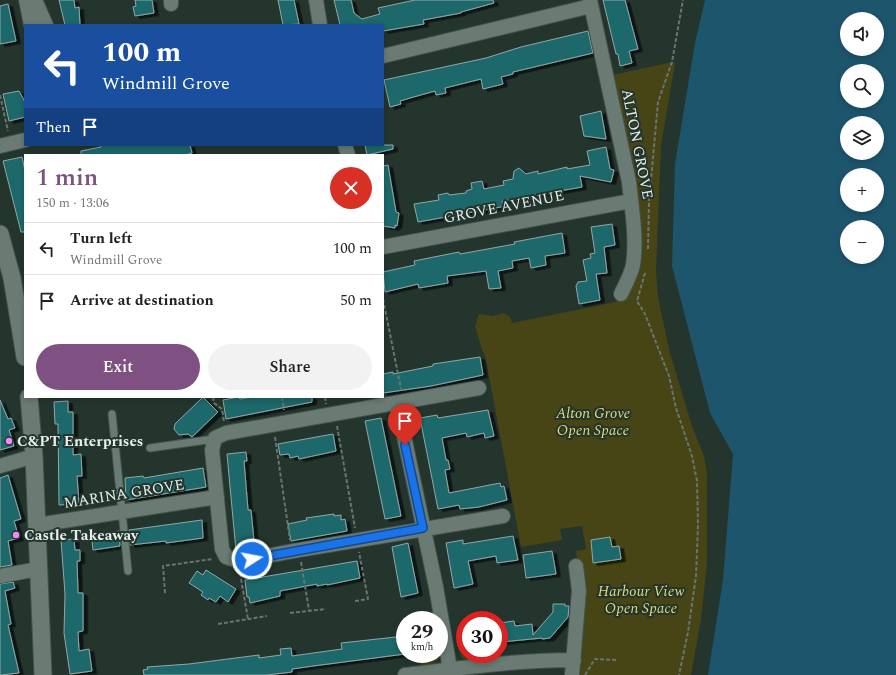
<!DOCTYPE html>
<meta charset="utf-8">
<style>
:root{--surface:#fff;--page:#f2f2f2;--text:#222;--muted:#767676;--line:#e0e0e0;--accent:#7e5182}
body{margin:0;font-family:Spectral,serif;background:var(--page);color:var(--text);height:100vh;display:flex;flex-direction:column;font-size:15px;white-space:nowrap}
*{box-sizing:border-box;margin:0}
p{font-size:13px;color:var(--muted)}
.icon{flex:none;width:22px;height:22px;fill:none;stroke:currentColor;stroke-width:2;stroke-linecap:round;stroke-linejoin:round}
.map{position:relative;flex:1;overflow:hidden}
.side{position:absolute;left:24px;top:154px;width:360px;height:244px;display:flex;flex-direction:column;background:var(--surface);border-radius:0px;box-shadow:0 2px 6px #0003}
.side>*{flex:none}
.top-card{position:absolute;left:24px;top:24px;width:360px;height:122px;border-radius:0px;box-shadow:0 2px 6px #0003;background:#1a4fa0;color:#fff;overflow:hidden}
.controls{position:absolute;left:840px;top:12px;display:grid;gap:8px}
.controls a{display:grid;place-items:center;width:44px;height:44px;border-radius:50%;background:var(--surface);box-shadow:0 2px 6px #0003;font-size:20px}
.speed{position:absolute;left:396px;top:611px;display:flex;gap:8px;font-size:20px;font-weight:700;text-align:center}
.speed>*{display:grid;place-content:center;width:52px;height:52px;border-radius:50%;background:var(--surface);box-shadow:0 2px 6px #0003;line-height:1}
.speed small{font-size:10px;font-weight:400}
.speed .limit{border:6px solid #d22;background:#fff;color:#111}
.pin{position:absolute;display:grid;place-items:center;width:34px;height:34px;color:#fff;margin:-41px -17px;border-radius:50% 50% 50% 0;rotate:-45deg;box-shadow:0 0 4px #0007}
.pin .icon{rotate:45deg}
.me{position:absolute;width:44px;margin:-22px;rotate:79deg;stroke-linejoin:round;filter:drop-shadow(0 0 3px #0008)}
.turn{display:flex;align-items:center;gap:14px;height:84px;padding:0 12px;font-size:18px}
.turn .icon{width:52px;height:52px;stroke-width:2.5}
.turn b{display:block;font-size:28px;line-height:34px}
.then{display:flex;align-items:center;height:38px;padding:0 12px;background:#0003;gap:8px;font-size:15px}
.round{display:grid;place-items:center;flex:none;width:42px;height:42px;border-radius:21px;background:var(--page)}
.summary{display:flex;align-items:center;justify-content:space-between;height:68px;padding:0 12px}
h1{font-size:24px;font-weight:600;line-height:30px;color:var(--accent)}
.action{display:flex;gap:8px;margin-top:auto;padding:8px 12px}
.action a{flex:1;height:46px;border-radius:24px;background:var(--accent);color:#fff;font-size:16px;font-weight:600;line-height:46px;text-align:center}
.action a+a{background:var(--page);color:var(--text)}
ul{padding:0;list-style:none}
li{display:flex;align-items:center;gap:12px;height:52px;padding:0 12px;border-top:1px solid var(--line)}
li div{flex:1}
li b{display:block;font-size:15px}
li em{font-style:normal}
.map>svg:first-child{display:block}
</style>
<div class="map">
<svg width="896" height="675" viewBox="0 0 896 675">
<defs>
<filter id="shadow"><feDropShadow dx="4.5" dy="2.5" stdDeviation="0" flood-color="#0009"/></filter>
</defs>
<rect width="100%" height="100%" fill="#24352e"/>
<path fill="#474415" d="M672,62l3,1 -14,83 -5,126 2,25 12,56 22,73 12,30 3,16v92l-6,55 -10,56h-119l6,-110 -2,-14 10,-2 -4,-23 -22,3 2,11 -41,7 -36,-192 -3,-5 -7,-24 4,-12 14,2 10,-3 7,4 2,6 99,-20 14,-4 15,-43 -1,-57 -26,-124z
M439,646l1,11c-6,8 -12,8 -22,9l12,-12h9z
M458,647l7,5v2l9,5 -10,1 -3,-3z"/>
<path fill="#1d556d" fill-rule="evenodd" d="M705,0h191v675h-188l15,-95 10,-126 -23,-41 -38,-147 3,-102 20,-121zM847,19h30v30h-30zM847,71h30v30h-30zM847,123h30v30h-30zM847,175h30v30h-30zM847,227h30v30h-30z"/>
<path fill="#1f686b" stroke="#91a7a8" filter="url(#shadow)" d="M59,0h15l1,8 4,-1 1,18h-15z
M135,0h17l2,13 -19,3 -2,-9 3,-1z
M278,0h16l5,24 -16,1z
M334,0h17l3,13 8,6 18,-5 -2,-6 37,-8h78l1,3 -33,9v1l-38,7 1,4 -41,7v-6h-43z
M603,0h22l13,49 -9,2 3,12 -12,3 -2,-12h-2z
M8,4l8,37 -16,3v-38z
M588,31l5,22 -80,19v2l-12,3 2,7 -20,5 -2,-10 -36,9 1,5 -10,2 -1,-4 -25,7 -10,3 1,3 -11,3 -6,-27 102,-22 35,-11z
M19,91l6,11v15l-16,4 -6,-27z
M601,111l5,28 -22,-3 -4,-20z
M100,145h90l2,8 -7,2h-104v-4l20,-4z
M365,145h28v4l-26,6z
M606,147l4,22 4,1 -3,12 -31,-6 2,11 -80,14 1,4 -2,2 -83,15 -4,-18 25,-4 -1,-5 10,-2 1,2 17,-2v-2l6,-2 -1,-6 11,-2 2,8 20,-4 -1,-4 10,-2 1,-8 5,-3 7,6 12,-3v3l29,-7v2l23,-4 -3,-14z
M22,157l3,14v61h-4l-18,-71z
M388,165l8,47 3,1 -2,13 -2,-1v3l-12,-2v-60z
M612,224l3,21 -11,2 3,26 -11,1 4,26 -21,4 -3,-18 2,-4 9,-1 -4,-21 8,-2 -1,-4 5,-1 -4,-26z
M562,233l3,20 -20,3 1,9 -15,3 -2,-10 -17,3 1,7 -15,3 3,17 -12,1 -3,-18 -39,5 1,7 -29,5 -1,-4 -33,8 -2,-20 32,-7 -1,-4 45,-9 1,2 55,-10 -1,-2z
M480,357l3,18 -52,11 -48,7v-19l10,-2v2l40,-8v-2z
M203,397l15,15 -26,25 -4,-3 -9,1 -5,-6 1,-5z
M238,397l2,2 11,-2h61v5l-86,17 -3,-19z
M0,400l8,19 3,-1 4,10 -6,2 5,16 -14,4z
M68,401v11h5v43l8,-1 1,22h-5l2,28 -20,1 -1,-81h-3l-1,-22z
M488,410l6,26 -9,2 -1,-5 -17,4 -1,-4 -24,5 4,22h2l2,9 -5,1 4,23 51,-10 1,4 3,-1 3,14 -28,7 -19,2 -1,-4 -21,4 -18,-91 17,-3 1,3z
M381,418l20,98 -16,3 -20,-98z
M333,434l3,17 -37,8 -1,-3 -8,2 -1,-4 -9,1 -2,-11z
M246,452l1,9h-3l4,49h3l3,31 9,7 -23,4 -4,-1 -9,-97z
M203,468l3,19 -80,13 -1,-22 18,-2 1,2z
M8,475l13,44 -7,2 5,17 -11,3 4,24 -12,2v-89z
M334,514v2l7,-1v5l4,-1 2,12 -56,10 -3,-17 19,-4 -1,-2z
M202,520l1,18 -37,5v-2l-36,4 -1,-15z
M119,531l1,15 -27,4 -1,-9 4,-1v-5z
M513,536l5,24 -21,3 -1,-7 -28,5 5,23 -19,4 -8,-45 17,-3v4z
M610,537l2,10 7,-1 2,13 -28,4 -2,-23z
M74,539l1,11h5v11h-3l1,32h5v38l-5,1 1,19 10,-2 3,22 -22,3 -6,-41 1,-39 -4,-54z
M408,543l10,50 -17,4 -9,-50z
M552,551l4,23 -30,4 -3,-23z
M357,561l3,17 -33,7v-1l-10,2v-2l-37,7v5l-30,7 -1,-6h-2l-2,-17z
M206,570l30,19 -8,13 -8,-6 -4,6 -7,-4 -1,2 -7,-5 2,-3 -14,-9 8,-12 6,4z
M13,582l2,6 -10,3 6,33 -3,1 11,48 -19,2v-91z
M553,604h12v2h4l-1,11 -18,21 -8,1v-1l-41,4 -2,-19 15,-2 1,5 17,-2 1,11 20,-23z
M405,636v18l-92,12 -21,3v3l-25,3h-123l-1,-5 5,-1 -1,-2 42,-3 70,-9v3l22,-3 -1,-6 11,-1 1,8 50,-7 -1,-6z"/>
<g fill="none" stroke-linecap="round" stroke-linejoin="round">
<defs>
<path id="service" d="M112,414l16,157
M150,448l64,-9"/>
<path id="minor" d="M26,0l5,25
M35,0l11,25
M171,0v4
M316,0l4,25
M590,0l39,182c3,27 8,57 4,83 -2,10 -8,20 -12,29
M383,56l208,-50
M345,145l3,10
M0,146l25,-6
M383,247l248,-46
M479,388l-253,45 -11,5 -3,12 10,99 4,8 13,4 60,-11 204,-34
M397,403l39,184 15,88
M0,466l34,-10
M37,525l180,-28
M0,576l38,-7
M405,675c56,-7 112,-15 169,-15
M572,675l7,-84 -3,-25"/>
<path id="tertiary" d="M0,234l12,44 13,79
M29,397l5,59 9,219"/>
</defs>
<use href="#service" stroke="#44534d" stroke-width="9"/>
<use href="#minor" stroke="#44534d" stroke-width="16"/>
<use href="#tertiary" stroke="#44534d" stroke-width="19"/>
<path stroke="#677670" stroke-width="2" stroke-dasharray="4 2" stroke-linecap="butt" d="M0,95l8,36
M648,249l1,-47 9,-100 14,-40 11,-62
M645,273l-8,28 8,13 24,62 7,32 16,48 5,25 1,44 -2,51 -8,56 -9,43
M383,299l18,90
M213,397l1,6 8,6 2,13
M282,397l2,13
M325,397l1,7
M337,426l18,102
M275,437l15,103
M301,562l8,48
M240,573l8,46
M165,593l-2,-27 50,-7
M355,601l13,-2 -9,-47
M290,613l36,-4
M218,624l49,-8
M585,675l10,-16 22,1"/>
<use href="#service" stroke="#697b73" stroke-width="7"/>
<use href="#minor" stroke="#697b73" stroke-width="14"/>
<use href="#tertiary" stroke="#697b73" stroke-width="17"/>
</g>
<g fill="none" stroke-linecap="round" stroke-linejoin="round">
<defs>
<path id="route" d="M252,559l171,-31 -18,-83"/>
</defs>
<use href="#route" stroke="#114b97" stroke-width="10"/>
<use href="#route" stroke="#1a73e8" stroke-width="7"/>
</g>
<g fill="#ef8bf7" stroke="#24352e" stroke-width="1.5">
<circle cx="9" cy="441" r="4"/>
<circle cx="16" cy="535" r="4"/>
</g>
<g text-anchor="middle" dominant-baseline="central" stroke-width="4" stroke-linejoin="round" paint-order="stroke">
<g font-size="15" fill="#e5efeb" stroke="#24352e">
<text transform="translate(637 144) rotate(79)">ALTON GROVE</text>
<text transform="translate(504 207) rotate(-11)">GROVE AVENUE</text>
<text transform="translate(124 494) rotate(-9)">MARINA GROVE</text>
</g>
<g font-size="15" font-style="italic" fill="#ded879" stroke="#24352e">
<text x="593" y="413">Alton Grove<tspan x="593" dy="17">Open Space</tspan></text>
<text x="641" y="591">Harbour View<tspan x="641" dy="17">Open Space</tspan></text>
</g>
<g font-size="15" font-weight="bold" fill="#e5efeb" stroke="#24352e" text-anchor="start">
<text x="17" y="441">C&amp;PT Enterprises</text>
<text x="24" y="535">Castle Takeaway</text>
</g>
</g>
</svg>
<div class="controls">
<a><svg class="icon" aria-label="sound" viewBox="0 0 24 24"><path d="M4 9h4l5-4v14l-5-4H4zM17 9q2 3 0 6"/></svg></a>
<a><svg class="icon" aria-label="search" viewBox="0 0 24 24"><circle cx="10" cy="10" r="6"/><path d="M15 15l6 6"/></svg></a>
<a><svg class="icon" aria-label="layers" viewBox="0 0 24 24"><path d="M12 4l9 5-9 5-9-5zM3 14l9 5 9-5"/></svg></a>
<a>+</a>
<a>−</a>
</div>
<div class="speed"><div>29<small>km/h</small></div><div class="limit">30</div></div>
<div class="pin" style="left:405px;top:445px;background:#d93025"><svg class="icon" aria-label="arrive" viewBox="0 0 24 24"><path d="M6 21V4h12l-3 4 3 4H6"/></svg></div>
<svg class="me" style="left:252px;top:559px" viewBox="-20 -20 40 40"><circle r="17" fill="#1a73e8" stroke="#fff" stroke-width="3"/><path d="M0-11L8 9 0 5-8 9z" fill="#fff"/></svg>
<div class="top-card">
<div class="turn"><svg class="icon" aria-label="left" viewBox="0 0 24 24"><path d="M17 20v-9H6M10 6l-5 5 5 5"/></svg><div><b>100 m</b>Windmill Grove</div></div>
<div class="then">Then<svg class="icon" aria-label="arrive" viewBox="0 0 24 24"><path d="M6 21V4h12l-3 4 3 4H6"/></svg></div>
</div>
<section class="side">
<div class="summary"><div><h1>1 min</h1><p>150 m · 13:06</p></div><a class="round" style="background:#d93025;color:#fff"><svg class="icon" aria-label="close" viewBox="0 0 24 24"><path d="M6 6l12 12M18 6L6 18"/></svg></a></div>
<ul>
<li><svg class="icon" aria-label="left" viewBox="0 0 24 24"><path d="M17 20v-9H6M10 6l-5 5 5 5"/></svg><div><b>Turn left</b><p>Windmill Grove</p></div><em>100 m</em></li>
<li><svg class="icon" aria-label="arrive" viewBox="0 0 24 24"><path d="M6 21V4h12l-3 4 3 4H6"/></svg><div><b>Arrive at destination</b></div><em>50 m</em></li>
</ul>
<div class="action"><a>Exit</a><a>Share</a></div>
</section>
</div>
